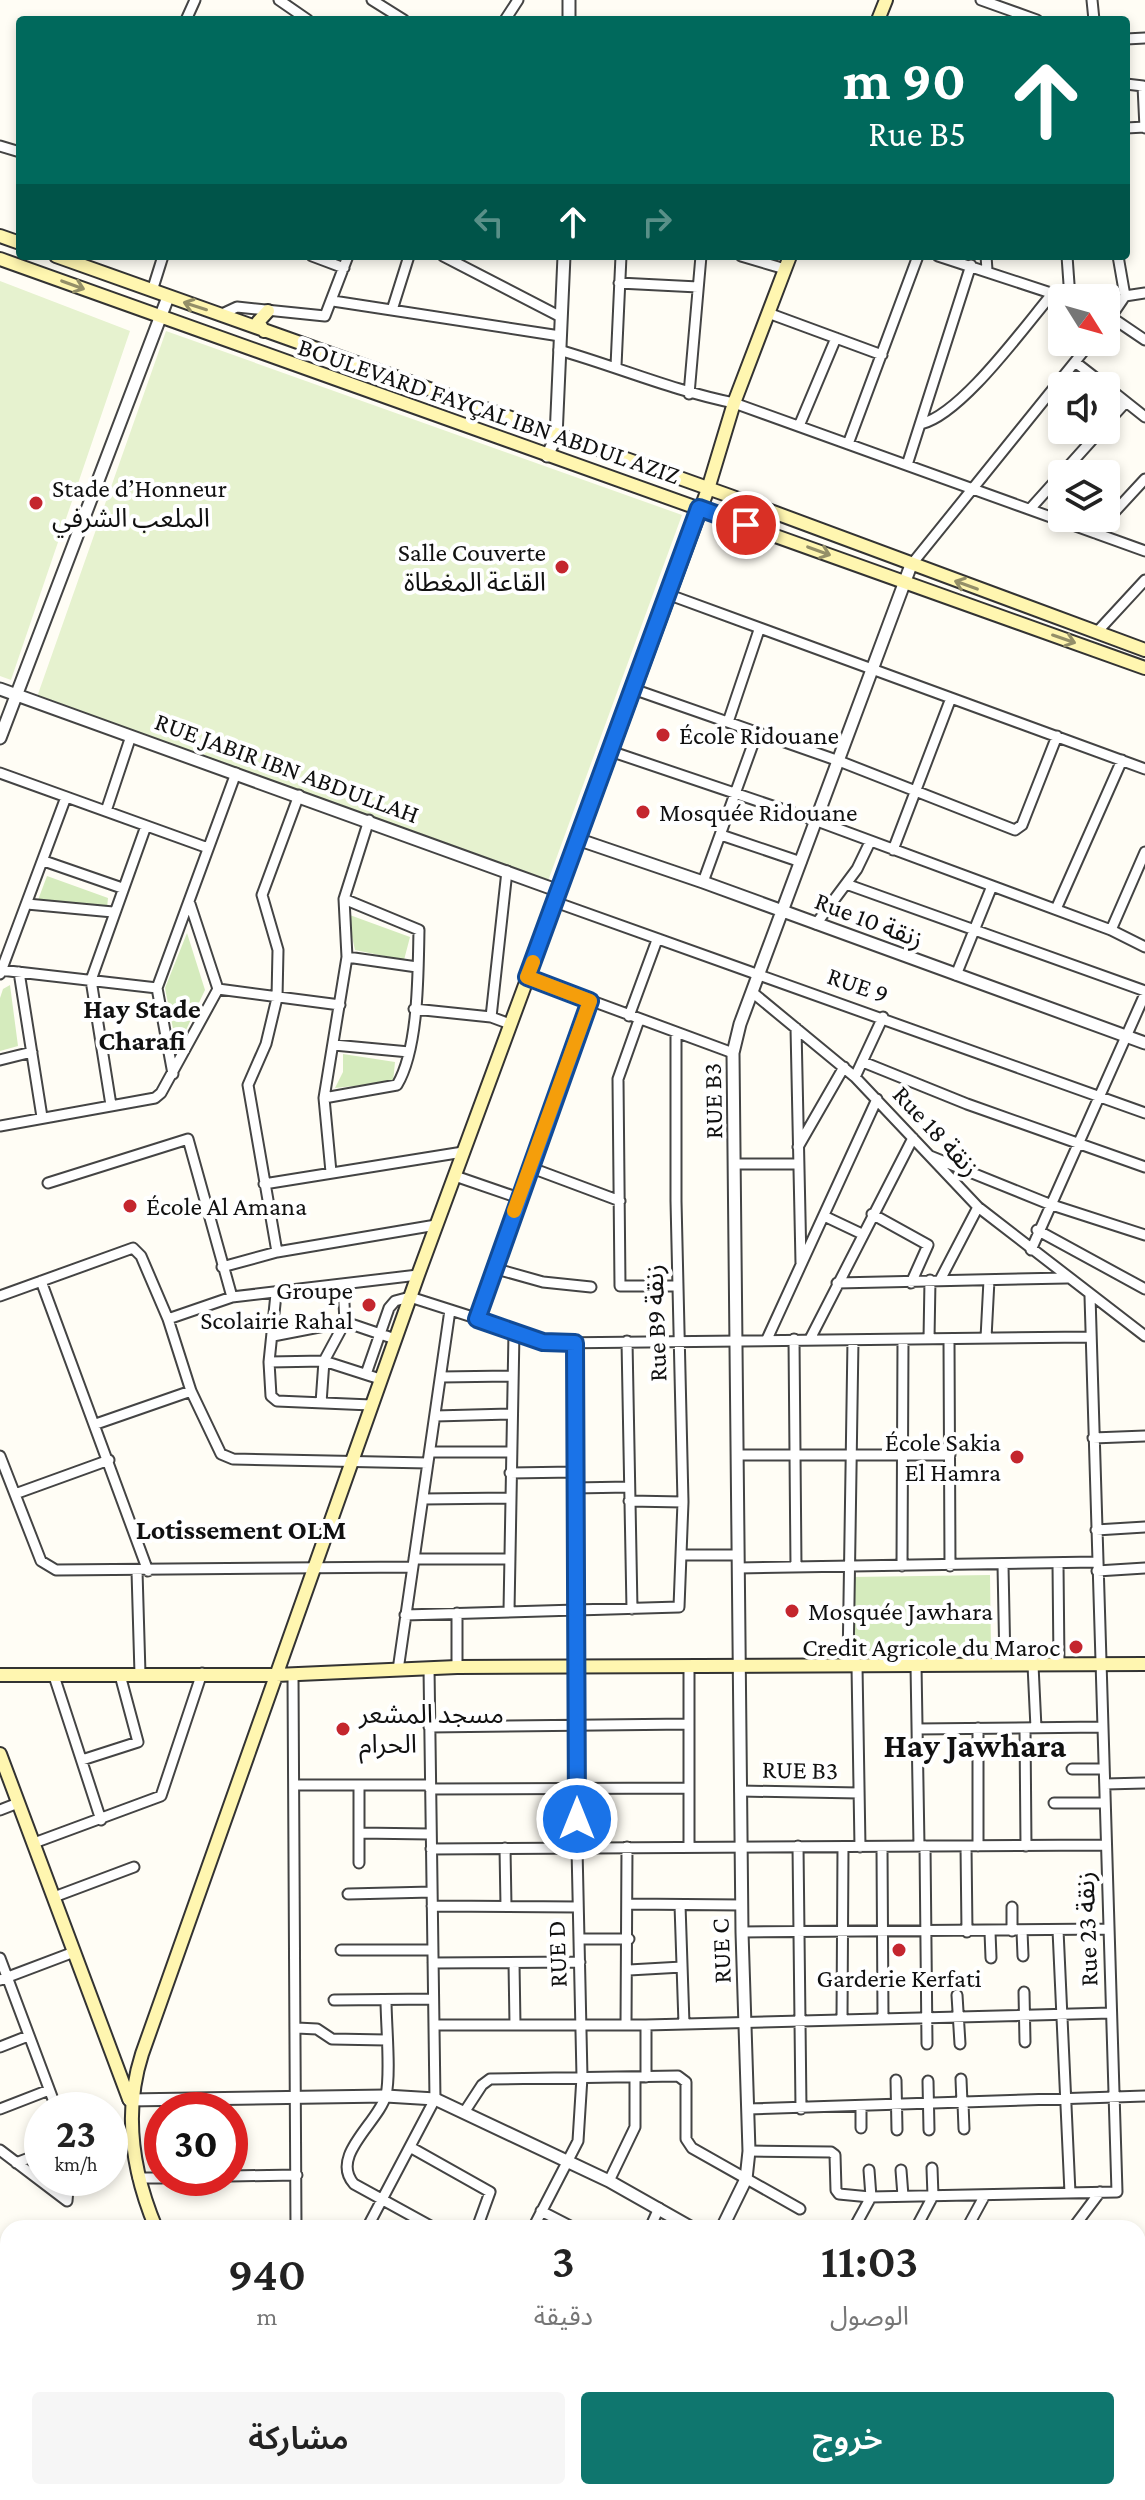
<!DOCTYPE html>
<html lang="ar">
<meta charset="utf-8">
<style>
:root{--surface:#fff;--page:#f6f6f6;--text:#222;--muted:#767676;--accent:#0f766e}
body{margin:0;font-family:"Crimson Pro","Noto Sans Arabic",serif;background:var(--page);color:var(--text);direction:rtl;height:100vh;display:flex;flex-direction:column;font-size:30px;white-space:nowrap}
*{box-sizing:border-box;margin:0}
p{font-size:26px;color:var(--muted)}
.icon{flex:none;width:44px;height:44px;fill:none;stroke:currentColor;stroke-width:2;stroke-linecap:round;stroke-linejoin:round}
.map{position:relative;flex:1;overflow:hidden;direction:ltr}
.panel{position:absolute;left:0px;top:2220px;width:1146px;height:280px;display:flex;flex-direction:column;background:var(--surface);border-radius:24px 24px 0 0;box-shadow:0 4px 12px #0003;direction:rtl}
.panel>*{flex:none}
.top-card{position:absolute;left:16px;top:16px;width:1114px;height:244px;border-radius:8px;box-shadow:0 4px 12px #0003;direction:rtl;background:#00695c;color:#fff;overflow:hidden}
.needle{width:52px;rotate:127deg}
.tools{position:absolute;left:1048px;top:284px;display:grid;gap:16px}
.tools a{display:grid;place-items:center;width:72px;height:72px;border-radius:8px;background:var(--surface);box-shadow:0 4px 12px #0003;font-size:40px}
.speed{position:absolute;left:24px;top:2092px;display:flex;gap:16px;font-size:40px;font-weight:700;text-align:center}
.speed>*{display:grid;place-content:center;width:104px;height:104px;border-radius:50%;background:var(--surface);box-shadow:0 4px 12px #0003;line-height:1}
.speed small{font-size:20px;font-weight:400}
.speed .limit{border:12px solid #d22;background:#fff;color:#111}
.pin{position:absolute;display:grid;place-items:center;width:68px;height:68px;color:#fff;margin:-34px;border:4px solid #fff;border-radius:50%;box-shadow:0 2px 8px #0007}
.me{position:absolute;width:88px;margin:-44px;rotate:0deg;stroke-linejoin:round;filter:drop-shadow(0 0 6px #0008)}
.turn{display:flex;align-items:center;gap:28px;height:168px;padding:0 32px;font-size:36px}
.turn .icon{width:104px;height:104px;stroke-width:2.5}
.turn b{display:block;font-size:56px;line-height:68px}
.lanes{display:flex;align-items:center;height:76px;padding:0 32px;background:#0003;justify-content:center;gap:40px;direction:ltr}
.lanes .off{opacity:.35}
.eta{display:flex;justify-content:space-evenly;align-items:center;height:136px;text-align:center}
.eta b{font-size:48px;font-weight:600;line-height:56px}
.cta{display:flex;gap:16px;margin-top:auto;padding:16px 32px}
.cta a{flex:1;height:92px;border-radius:8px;background:var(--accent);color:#fff;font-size:32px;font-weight:600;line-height:92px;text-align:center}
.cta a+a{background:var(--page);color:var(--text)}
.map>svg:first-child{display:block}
</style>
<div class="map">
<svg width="1145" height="2500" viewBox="0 0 1145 2500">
<rect width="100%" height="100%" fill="#fffdf5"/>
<path fill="#d5ebbd" d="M47,876l61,22 -1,10 -69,-8z
M347,914l63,23 -6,23 -49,-10z
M187,933l18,57 -28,59 -12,-61z
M10,985l8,61 -18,5v-53l3,-9z
M343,1054l52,8 -2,20 -58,6 8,-16z
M990,1575l1,77 -138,2 -1,-77z"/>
<path fill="#e6f2cf" d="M0,281l130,50 -119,349 -11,-4z
M166,331l516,184 -134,366 -511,-184z"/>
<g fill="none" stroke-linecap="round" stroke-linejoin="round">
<path stroke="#3f96cf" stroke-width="3" d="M0,2249l8,9
M635,2492l17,8"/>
<defs>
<path id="minor" d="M279,0l29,20
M372,0l32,20
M981,0l56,20
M1092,0l2,20
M186,20l9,-20
M505,20l13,-20
M1126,39l19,-1
M1126,84l17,2 2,42
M1126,128l19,-1
M0,146l20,6
M312,256l32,12
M443,256l118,61
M741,256l44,13
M938,256l128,42
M986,256l1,14
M1067,256l3,42
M619,283l79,4
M152,291l11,-35
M1125,296l20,-3
M333,301l227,35
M392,310l17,-54
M768,313l114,42
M222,314l15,-7 88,9 23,-60
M1108,315l37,25
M1106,324l19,-28 -7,-40
M559,350c59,17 115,41 175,53l411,148
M1075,362l31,24
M616,366l5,-110
M1106,386l39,31
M689,394l12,-138
M921,424c41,-10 103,-97 132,-131
M1106,424l20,-22
M799,426l37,-88
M848,444l70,-188
M907,465l64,-200
M1030,509l71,-79
M1095,533l50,-54
M911,565l180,-223
M667,594l478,175
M1097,632l48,-52
M633,689l206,72 176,69 7,-5 35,-89
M728,722l31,-92
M610,751l207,70 294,109 34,17
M0,773l208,75
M106,811l25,-75
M721,835l80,27
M893,850l58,-152
M44,861l78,27
M703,882l54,-149
M846,884l299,107
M555,902l590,211
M27,904l86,8
M1056,909l66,-149
M816,924l41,-55 13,-27
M1111,930l34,-78
M347,957l70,10
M0,970l157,18
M19,972l23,145
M0,974l66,-177
M956,975l36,-89
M527,977l206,76
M218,989l122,16
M752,992l103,85 123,130 167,129
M414,1009l77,8 19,7
M629,1016l28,-76
M491,1017l16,-146
M639,1020l-21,59 2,207h57
M796,1028l5,235
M334,1045l75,7
M0,1060l32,-8
M863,1062l104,42 178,63
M173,1074l-16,-86 79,-215
M855,1077l28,-60
M324,1098l73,-13c22,-37 21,-112 22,-155l-75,-31
M111,1105l-20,-125 55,-154
M0,1126l155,-28 6,-5 57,-104 -28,-85
M798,1147l46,-80
M930,1156l119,48 96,31
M735,1164h63
M529,1167l91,34
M331,1172l-7,-74 23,-141 -3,-58 25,-79
M455,1176l64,22
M48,1183l140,-44 44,158
M264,1184l199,-32
M872,1214l56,31 -17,38
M824,1216l38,18
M1037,1230l108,59
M1031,1250l114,-256
M277,1252l-29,-167 18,-41 11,-46 1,-48 -16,-55 37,-100
M222,1267l55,-15 159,-27
M493,1268l50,14 48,5
M940,1280l38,-73
M41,1281l107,290
M837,1283l230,-5
M276,1294l-7,68 2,34 6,5 94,4
M0,1296l133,-48 8,8 27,63 23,72 30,63 12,5 195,4
M168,1319l64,-22 186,-22
M477,1319l113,-318
M273,1336l72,-14 50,17
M986,1338l3,-58
M767,1339l110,-240
M794,1339l2,228
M810,1339l103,-201
M929,1339l1,-59
M949,1339l1,227
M627,1341l5,268
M269,1362l55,-1 56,18
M366,1374l23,-66 6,-7 15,-4 144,46 535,-6
M441,1377l69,-1
M321,1403l3,-42 21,-39 -2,-38
M435,1416l75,-2
M96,1424l95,-33
M1093,1438l52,-2
M430,1452h80
M737,1455h213
M0,1456l41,105 15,9 356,-3
M510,1473l64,-1
M574,1488l55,-1
M15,1494l94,-34
M423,1499l87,-1
M629,1501l54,1
M1096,1530l49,-3
M683,1555h54
M414,1559h96
M1058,1564l1,100
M1003,1565l2,100
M902,1566l1,-226
M738,1568l359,-6
M137,1571l3,103
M1097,1571l48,-3
M509,1611l5,-279
M457,1613v54
M405,1615l274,-8 4,-105 -7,-301v-169
M916,1665l3,181
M1033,1665l3,63
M848,1666l5,-326
M857,1666l3,181
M398,1670l52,-360
M293,1675l3,553
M54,1676l47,144
M429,1727l260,-3
M1025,1728l1,118
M917,1729l185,-2
M82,1760l56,-18 -18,-67
M1072,1769h32
M1105,1784l40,-1
M296,1785h134
M359,1786v47l71,1
M430,1789l259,-1
M740,1791l119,2
M1054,1803h51
M0,1810l18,-7
M34,1843l127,-47 41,-123
M798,1846l3,263
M925,1846l2,198
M966,1846l1,86
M978,1846v-118
M689,1847v-179
M882,1847l1,172
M505,1848l1,58
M431,1849l675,-4
M359,1863v-30
M348,1894l84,-2
M54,1897l80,-30
M628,1904l114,1
M680,1905l4,119
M432,1906l146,1
M1012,1907v24
M1058,1930l12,263
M1022,1931l1,25
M742,1932l367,-3
M990,1932l1,26
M579,1939h50
M341,1950h92
M0,1958l57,152
M433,1963l147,-1
M514,1963l1,62
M629,1970l53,-3
M0,1980l74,-28
M1024,1992l1,50
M957,1995l3,49
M334,2000l99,-1
M386,2000c0,24 5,74 0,95 -7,27 -57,61 -32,89l80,44
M842,2019l1,-172
M434,2025h212l465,-12
M626,2025l1,-178
M646,2025v52
M297,2028l20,1 15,10 54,1
M0,2047l28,-11
M961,2079l1,24
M896,2080l1,50
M928,2081l1,49
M963,2103l1,26
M861,2107v21
M0,2109l49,-19
M748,2109l397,-13
M465,2111l17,-26 8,-6 188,-3 8,6v57l6,9 108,61
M410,2147l80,45 -13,36
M0,2150l67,51 2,-23
M749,2151l82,1 4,3 1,35 3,4 31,3 247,-5 -27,-896
M16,2163l26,-10
M869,2170l2,27
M901,2170l2,26
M230,2176l67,-1
M138,2178h24
M609,2181l26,-54v-49
M541,2211l33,17
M367,2228l68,-129 -6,-431
M533,2228l45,-87 4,-64 -5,-229 -2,-505
M650,2228l9,-20
M854,2228l17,-31
M916,2228l17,-32 -1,-28
M967,2228l18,-33
M1073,2228l27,-36
M0,2288l8,7
M0,2310l8,-11
M1138,2425h7
M0,2459l8,-16
M1138,2470h7
M126,2492l3,8
M212,2492l3,8
M464,2492l3,8
M1081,2492l8,8
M1137,2492l7,8
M49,2500l1,-8
M107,2500l1,-8
M406,2500l22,-8
M823,2500l4,-8
M924,2500l4,-8
M1042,2500l7,-8"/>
<path id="tertiary" d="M569,20v-20
M547,456l9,-19 8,-181
M0,689l559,202
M0,738l168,-441
M577,839l126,43 442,161
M129,2100l257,-4 49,3 174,82 83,47
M722,2228l24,-49 3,-28 -7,-219 -9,-879 7,-29 171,-459
M0,2371l8,-2
M1138,2398l7,-7"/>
<path id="secondary" d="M878,20l8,-20
M0,236l20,7
M56,256l674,240 415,154
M0,259l1145,409
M264,331l-6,-9 10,-11
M0,1675h276l181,-8 688,-3
M0,1754l129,345
M156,2228c-24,-57 -33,-115 -14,-174l276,-779 290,-786 26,-86 56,-147
M303,2492l3,8"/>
</defs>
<use href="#minor" stroke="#444" stroke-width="13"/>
<use href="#tertiary" stroke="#444" stroke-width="15"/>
<use href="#secondary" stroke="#333" stroke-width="16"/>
<use href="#minor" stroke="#fff" stroke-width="9"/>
<use href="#tertiary" stroke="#fff" stroke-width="11"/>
<use href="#secondary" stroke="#fff6b0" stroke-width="12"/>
</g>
<defs><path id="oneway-shaft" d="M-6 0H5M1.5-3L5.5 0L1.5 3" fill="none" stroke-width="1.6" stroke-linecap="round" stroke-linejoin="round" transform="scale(2)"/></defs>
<g stroke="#948f68">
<use href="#oneway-shaft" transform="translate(73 285) rotate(20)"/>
<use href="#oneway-shaft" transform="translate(195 306) rotate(-162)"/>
<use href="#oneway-shaft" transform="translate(819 551) rotate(20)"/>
<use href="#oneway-shaft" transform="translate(966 585) rotate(-160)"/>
<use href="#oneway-shaft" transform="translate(1064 639) rotate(19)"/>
</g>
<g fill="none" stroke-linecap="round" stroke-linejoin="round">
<defs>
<path id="route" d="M577,1819l-2,-476 -32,-1 -66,-23 113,-318 -63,-24 172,-469 47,17"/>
</defs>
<use href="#route" stroke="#114b97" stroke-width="20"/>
<use href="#route" stroke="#1a73e8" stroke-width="14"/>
<path stroke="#f59e0b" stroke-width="14" d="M514,1211l76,-210 -63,-24 6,-15"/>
</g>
<g fill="#c4262e" stroke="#fff" stroke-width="3">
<circle cx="36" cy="503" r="8"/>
<circle cx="562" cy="567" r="8"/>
<circle cx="663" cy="735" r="8"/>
<circle cx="643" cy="812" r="8"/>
<circle cx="130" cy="1206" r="8"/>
<circle cx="369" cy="1305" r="8"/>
<circle cx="1017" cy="1457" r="8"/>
<circle cx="792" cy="1611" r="8"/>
<circle cx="1076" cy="1647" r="8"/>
<circle cx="343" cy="1729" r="8"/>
<circle cx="899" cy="1950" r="8"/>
</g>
<g text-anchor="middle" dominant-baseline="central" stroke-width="8" stroke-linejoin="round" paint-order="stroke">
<g font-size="26" fill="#111" stroke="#fff">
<text transform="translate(489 411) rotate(19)">BOULEVARD FAYÇAL IBN ABDUL AZIZ</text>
<text transform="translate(287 768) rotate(20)">RUE JABIR IBN ABDULLAH</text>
<text transform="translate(869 920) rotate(21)">Rue 10 زنقة</text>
<text transform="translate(858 985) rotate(19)">RUE 9</text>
<text transform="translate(713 1101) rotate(-91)">RUE B3</text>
<text transform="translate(936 1131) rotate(47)">Rue 18 زنقة</text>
<text transform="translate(656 1323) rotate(-92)">Rue B9 زنقة</text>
<text transform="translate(800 1770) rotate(1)">RUE B3</text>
<text transform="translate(1087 1929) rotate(-92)">Rue 23 زنقة</text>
<text transform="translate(721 1951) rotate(-92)">RUE C</text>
<text transform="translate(557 1954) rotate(-92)">RUE D</text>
</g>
<g font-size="26" fill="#111" stroke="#fff" text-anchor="start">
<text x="52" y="488">Stade d’Honneur<tspan x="52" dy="30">الملعب الشرفي</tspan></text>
<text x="546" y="552" text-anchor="end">Salle Couverte<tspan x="546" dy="30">القاعة المغطاة</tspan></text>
<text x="679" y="735">École Ridouane</text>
<text x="659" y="812">Mosquée Ridouane</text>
<text x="146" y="1206">École Al Amana</text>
<text x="353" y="1290" text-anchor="end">Groupe<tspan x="353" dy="30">Scolairie Rahal</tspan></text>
<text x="1001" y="1442" text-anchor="end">École Sakia<tspan x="1001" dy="30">El Hamra</tspan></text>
<text x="808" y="1611">Mosquée Jawhara</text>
<text x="1060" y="1647" text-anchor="end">Credit Agricole du Maroc</text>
<text x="359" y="1714">مسجد المشعر<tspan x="359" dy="30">الحرام</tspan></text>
<text x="899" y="1978" text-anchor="middle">Garderie Kerfati</text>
</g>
<g font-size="28" font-weight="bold" fill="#111" stroke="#fff">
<text x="142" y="1008">Hay Stade<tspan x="142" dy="32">Charafi</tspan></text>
<text x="241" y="1529">Lotissement OLM</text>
</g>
<g font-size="34" font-weight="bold" fill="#111" stroke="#fff">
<text x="975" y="1745">Hay Jawhara</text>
</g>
</g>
</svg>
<div class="tools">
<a><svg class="needle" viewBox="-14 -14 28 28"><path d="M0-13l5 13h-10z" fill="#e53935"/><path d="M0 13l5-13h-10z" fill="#767676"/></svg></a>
<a><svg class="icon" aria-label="sound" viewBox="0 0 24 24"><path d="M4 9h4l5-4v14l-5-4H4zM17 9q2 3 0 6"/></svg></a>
<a><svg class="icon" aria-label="layers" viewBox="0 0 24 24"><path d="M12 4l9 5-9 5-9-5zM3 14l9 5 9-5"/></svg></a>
</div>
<div class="speed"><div>23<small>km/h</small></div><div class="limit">30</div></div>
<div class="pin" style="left:746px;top:525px;background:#d93025"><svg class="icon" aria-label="arrive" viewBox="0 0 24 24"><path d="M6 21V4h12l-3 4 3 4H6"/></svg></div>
<svg class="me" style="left:577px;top:1819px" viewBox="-20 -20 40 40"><circle r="17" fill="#1a73e8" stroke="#fff" stroke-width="3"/><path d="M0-11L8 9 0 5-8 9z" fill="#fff"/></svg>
<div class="top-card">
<div class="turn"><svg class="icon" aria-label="ahead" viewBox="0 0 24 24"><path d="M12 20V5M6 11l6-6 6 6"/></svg><div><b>90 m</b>Rue B5</div></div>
<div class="lanes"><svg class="icon off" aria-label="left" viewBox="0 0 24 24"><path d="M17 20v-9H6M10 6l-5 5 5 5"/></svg><svg class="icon" aria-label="ahead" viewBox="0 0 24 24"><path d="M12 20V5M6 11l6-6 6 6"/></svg><svg class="icon off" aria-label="right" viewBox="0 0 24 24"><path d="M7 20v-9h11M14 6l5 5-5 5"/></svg></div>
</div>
<section class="panel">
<div class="eta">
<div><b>11:03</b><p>الوصول</p></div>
<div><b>3</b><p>دقيقة</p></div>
<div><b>940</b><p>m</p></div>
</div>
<div class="cta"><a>خروج</a><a>مشاركة</a></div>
</section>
</div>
